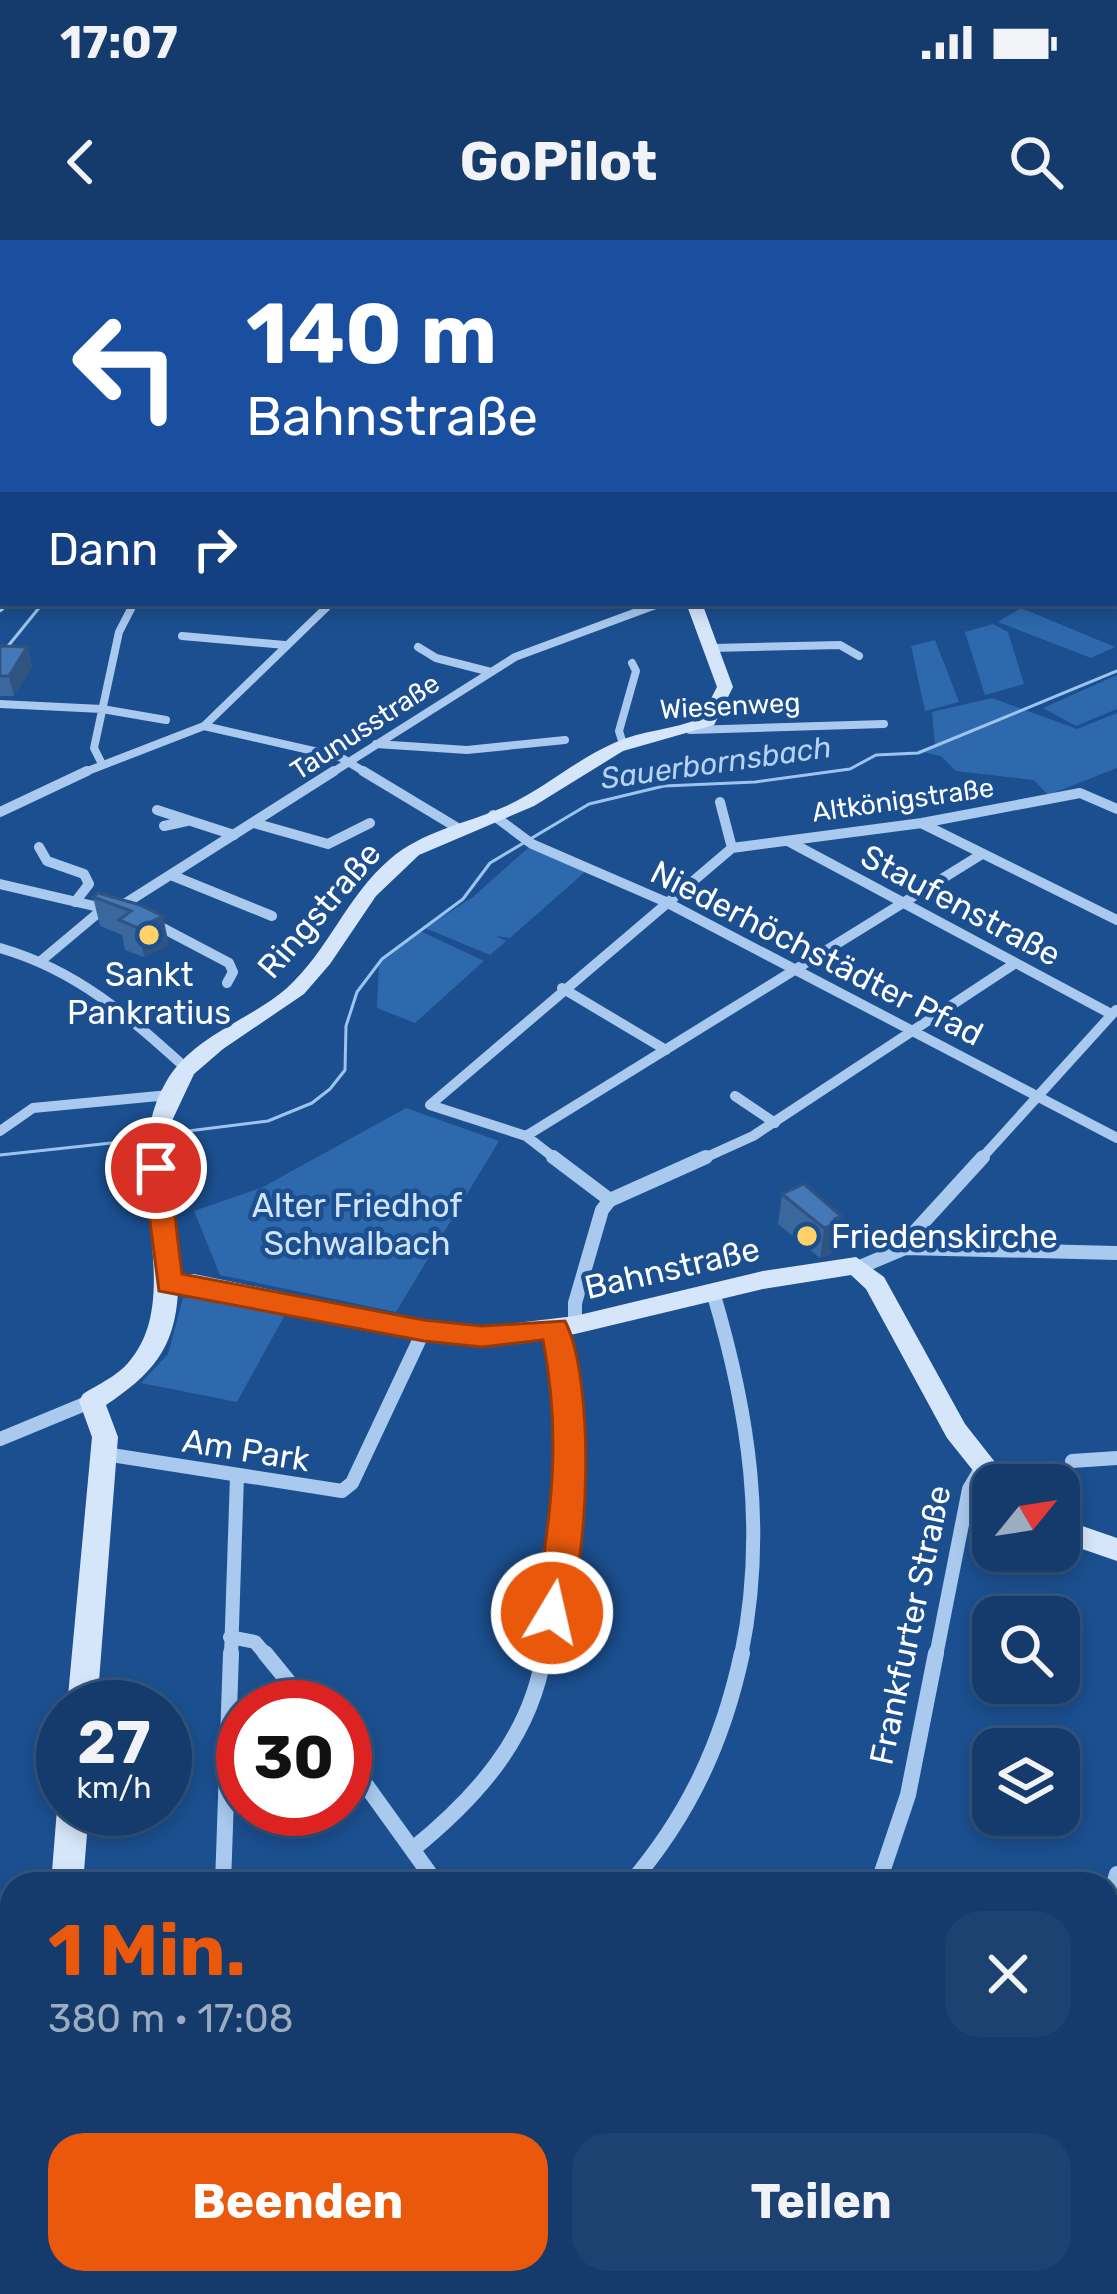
<!DOCTYPE html>
<html lang="de">
<meta charset="utf-8">
<style>
:root{--surface:#143b6b;--page:#1d4271;--text:#f1f3f6;--muted:#9dadc1;--line:#33557e;--accent:#ea580c}
body{margin:0;font-family:Rubik,sans-serif;background:var(--page);color:var(--text);height:100vh;display:flex;flex-direction:column;font-size:45px;white-space:nowrap}
*{box-sizing:border-box;margin:0}
p{font-size:39px;color:var(--muted)}
.icon{flex:none;width:66px;height:66px;fill:none;stroke:currentColor;stroke-width:2;stroke-linecap:round;stroke-linejoin:round}
.map{position:relative;flex:1;overflow:hidden}
.side{position:absolute;left:0px;top:1632px;width:1119px;height:423px;display:flex;flex-direction:column;background:var(--surface);border-radius:36px 36px 0 0;box-shadow:0 6px 18px #0003,0 0 0 3px var(--line)}
.side>*{flex:none}
.banner{position:absolute;left:0px;top:0px;width:1119px;height:366px;box-shadow:0 6px 18px #0003,0 0 0 3px var(--line);background:#1a4fa0;color:#fff;overflow:hidden}
.needle{width:78px;rotate:60deg}
.controls{position:absolute;left:972px;top:1224px;display:grid;gap:24px}
.controls a{display:grid;place-items:center;width:108px;height:108px;border-radius:24px;background:var(--surface);box-shadow:0 6px 18px #0003,0 0 0 3px var(--line);font-size:60px}
.speed{position:absolute;left:36px;top:1440px;display:flex;gap:24px;font-size:60px;font-weight:700;text-align:center}
.speed>*{display:grid;place-content:center;width:156px;height:156px;border-radius:50%;background:var(--surface);box-shadow:0 6px 18px #0003,0 0 0 3px var(--line);line-height:1}
.speed small{font-size:30px;font-weight:400}
.speed .limit{border:18px solid #d22;background:#fff;color:#111}
.pin{position:absolute;display:grid;place-items:center;width:102px;height:102px;color:#fff;margin:-51px;border:6px solid #fff;border-radius:50%;box-shadow:0 3px 12px #0007}
.me{position:absolute;width:132px;margin:-66px;rotate:9deg;stroke-linejoin:round;filter:drop-shadow(0 0 9px #0008)}
.turn{display:flex;align-items:center;gap:42px;height:252px;padding:0 48px;font-size:54px}
.turn .icon{width:156px;height:156px;stroke-width:2.5}
.turn b{display:block;font-size:84px;line-height:102px}
.then{display:flex;align-items:center;height:114px;padding:0 48px;background:#0003;gap:24px;font-size:45px}
.round{display:grid;place-items:center;flex:none;width:126px;height:126px;border-radius:36px;background:var(--page)}
.overview{display:flex;align-items:center;justify-content:space-between;height:204px;padding:0 48px}
h1{font-size:72px;font-weight:700;line-height:90px;color:var(--accent)}
.cta{display:flex;gap:24px;margin-top:auto;padding:24px 48px}
.cta a{flex:1;height:138px;border-radius:36px;background:var(--accent);color:#fff;font-size:48px;font-weight:700;line-height:138px;text-align:center}
.cta a+a{background:var(--page);color:var(--text)}
.status{display:flex;justify-content:space-between;align-items:center;height:84px;padding:0 60px;background:var(--surface);direction:ltr}
.status svg{height:33px;fill:currentColor}
header{display:flex;justify-content:space-between;align-items:center;height:156px;padding:0 48px;background:var(--surface);font-size:54px;font-weight:700}
.map>svg:first-child{display:block}
</style>
<div class="status"><b>17:07</b><svg viewBox="0 0 49 12"><path d="M0 12V9h3v3zM5 12V6h3v6zM10 12V3h3v9zM15 12V0h3v12zM26 1h20v11H26zM47 4h2v5h-2z"/></svg></div>
<header><svg class="icon" aria-label="back" viewBox="0 0 24 24"><path d="M15 5l-7 7 7 7"/></svg>GoPilot<svg class="icon" aria-label="search" viewBox="0 0 24 24"><circle cx="10" cy="10" r="6"/><path d="M15 15l6 6"/></svg></header>
<div class="map">
<svg width="1117" height="2054" viewBox="0 0 1117 2054">
<rect width="100%" height="100%" fill="#1b4f8f"/>
<path fill="#2e69ad" d="M1021,368l94,39 -24,11 -93,-36z
M993,384l15,8 16,52 -39,11 -20,-63z
M935,400l24,62 -34,9 -14,-65z
M1117,435v34l-41,17 -33,-18z
M992,458l85,31 40,-16v55l-69,27 -14,-15 -78,-9 -15,-15 -24,-5 18,-6 -3,-33z
M528,608l58,23 -76,67 -14,-2 10,5 -16,14 -65,-27 48,-31z
M420,691l64,30 -69,62 -38,-15 2,-45z
M406,868l93,33 -103,171 -176,-37 -26,-64 69,-24z
M206,1056l80,17 -49,89 -96,-19 27,-29 15,-56z"/>
<g fill="none" stroke-linecap="round" stroke-linejoin="round">
<path stroke="#9cc4f0" stroke-width="3" d="M0,416l43,-53
M172,893l96,-12 44,-18 18,-14 15,-19 1,-44 11,-34 25,-33 81,-60 27,-36 99,-59 75,-18 91,-4 95,-13 26,-14 42,-2 199,-82
M0,915l130,-14"/>
<path stroke="#a9c9ee" stroke-width="6" d="M356,0l4,3"/>
<path stroke="#a9c9ee" stroke-width="8" d="M942,363h30
M0,368l4,-5
M182,396l103,9
M418,407l18,11 55,14
M713,408l127,-3 19,11
M0,464l102,5 64,11
M204,486l136,31 28,17
M690,490l194,-6
M376,504l91,6 98,-10
M623,504l-4,-13 17,-60 -4,-8
M102,524l-8,-16 25,-116 15,-29
M80,534l124,-48 127,-123
M330,534l185,-117 146,-54"/>
<path stroke="#a9c9ee" stroke-width="10" d="M363,531l93,56
M720,562l12,46
M157,570l77,25
M0,572l87,-41
M493,575l39,29 134,58 451,236
M254,583l74,21 42,-21
M923,584l194,96
M164,586l23,-5
M788,601l323,173
M39,607l8,14 37,13 5,10 -14,18
M171,635l101,41
M0,644l107,25
M118,668l216,-137
M155,684l74,39 4,9 -6,11
M0,708c77,22 128,68 187,121
M42,720l62,-52
M562,748l104,62
M735,856l40,27
M0,891l33,-23 136,-13
M526,896l456,-282
M557,920l-31,-24 -96,-31 302,-257 190,-25 158,-30 37,16
M700,920l53,-24 261,-172
M980,920l136,-150"/>
<path stroke="#a9c9ee" stroke-width="14" d="M553,917l57,43
M899,1009l84,-92
M860,1027l45,-19 212,5
M713,1052c36,121 54,239 28,364
M575,1085v-22l27,-93 8,-10 96,-43
M0,1199l92,-38
M105,1214l237,37 10,-8 72,-153
M1072,1221l45,-3
M230,1397l25,5 12,14
M231,1416l6,-180
M544,1416l25,-161 2,-86 -16,-81
M936,1416l33,-167 13,-22"/>
<path stroke="#a9c9ee" stroke-width="16" d="M265,1413l44,54
M345,1516l92,128
M413,1609c64,-52 118,-112 131,-196
M223,1644l8,-231
M630,1644c59,-69 93,-142 112,-231
M878,1644l30,-89 28,-142
M1107,1668l10,-34
M212,2043v11
M779,2043l14,11
M509,2054l22,-11
M998,2054l4,-11"/>
<path fill="#d6e6fa" fill-rule="evenodd" d="M0,171h3v8h-3z
M1116,212h1v8h-1z
M686,363h16l31,84 -19,38 -91,26 -89,55 -115,49 -43,41 -46,68 -26,30 -81,55 -29,25 -24,51 -3,43 10,107 17,-1 230,47 58,6 93,-11 188,-45 93,-14 28,20 81,147 48,61h-20l-2,8 -44,-55 -81,-149 -15,-14 -88,14 -188,45 -93,11 -58,-6 -230,-47h-16c-3,57 -27,83 -72,113l12,32 -21,270h-30l25,-270 -13,-36 4,-7c14,-9 34,-18 45,-31 62,-70 -14,-193 38,-281 26,-46 83,-61 121,-94 41,-37 60,-92 102,-128 33,-29 76,-36 115,-53 39,-17 71,-47 110,-64 28,-13 59,-13 87,-25l16,-31z
M1059,1278l58,20v23l-58,-20z
M62,1559l1,10h26l-6,75h-32l6,-75z
M12,2034v9h34l-1,11h-38z"/>
</g>
<path fill="#3a679d" d="M0,406l27,1 5,20 -18,29h-14z
M93,657l44,7 32,41 -25,12 -19,-7 -3,-15 -22,-9z
M804,944l32,62 -2,7 -14,5 -42,-34 4,-30z"/>
<path fill="#305480" d="M27,407l5,20 -18,29 -5,-20z
M163,676l6,29 -25,12 -6,-29z
M122,915l6,29 -12,3 -4,-15z
M841,976l-7,37 -14,5 4,-30z"/>
<path fill="#4478b7" stroke="#305480" stroke-width="3" d="M0,406l27,1 -18,29h-9z
M98,653l39,11 26,12 -25,12 -19,-8 12,-9 -38,-14z
M122,915l2,14 -12,3 -2,-15z
M804,944l37,32 -6,3 4,4 -15,5 -42,-34z"/>
<path fill="#ea580c" stroke="#983908" stroke-width="3" d="M156,919l13,9 13,106 242,46 58,6 83,-5c30,57 26,244 -2,302h-23l-5,-10c16,-98 27,-175 8,-273l-61,7 -58,-6 -265,-50 -16,-123z"/>
<g fill="#ffd166" stroke="#1b4f8f" stroke-width="4.5">
<circle cx="149" cy="695" r="12"/>
<circle cx="807" cy="996" r="12"/>
</g>
<g text-anchor="middle" dominant-baseline="central" stroke-width="9" stroke-linejoin="round" paint-order="stroke">
<g font-size="27" fill="#fff" stroke="#1b4f8f">
<text transform="translate(730 466) rotate(-3)">Wiesenweg</text>
<text transform="translate(365 487) rotate(-33)">Taunusstraße</text>
<text transform="translate(903 560) rotate(-8)">Altkönigstraße</text>
</g>
<g font-size="30" font-style="italic" fill="#b5d3f5" stroke="#1b4f8f">
<text transform="translate(716 523) rotate(-8)">Sauerbornsbach</text>
</g>
<g font-size="33" fill="#fff" stroke="#1b4f8f">
<text transform="translate(961 665) rotate(28)">Staufenstraße</text>
<text transform="translate(319 670) rotate(-49)">Ringstraße</text>
<text transform="translate(817 713) rotate(27)">Niederhöchstädter Pfad</text>
<text transform="translate(672 1028) rotate(-13)">Bahnstraße</text>
<text transform="translate(246 1210) rotate(9)">Am Park</text>
<text transform="translate(910 1385) rotate(-78)">Frankfurter Straße</text>
</g>
<g font-size="33" fill="#fff" stroke="#1b4f8f">
<text x="149" y="734">Sankt<tspan x="149" dy="38">Pankratius</tspan></text>
<text x="831" y="996" text-anchor="start">Friedenskirche</text>
</g>
<g font-size="33" fill="#cfe3fa" stroke="#1b4f8f">
<text x="357" y="965">Alter Friedhof<tspan x="357" dy="38">Schwalbach</tspan></text>
</g>
</g>
</svg>
<div class="controls">
<a><svg class="needle" viewBox="-14 -14 28 28"><path d="M0-13l5 13h-10z" fill="#e53935"/><path d="M0 13l5-13h-10z" fill="#9dadc1"/></svg></a>
<a><svg class="icon" aria-label="search" viewBox="0 0 24 24"><circle cx="10" cy="10" r="6"/><path d="M15 15l6 6"/></svg></a>
<a><svg class="icon" aria-label="layers" viewBox="0 0 24 24"><path d="M12 4l9 5-9 5-9-5zM3 14l9 5 9-5"/></svg></a>
</div>
<div class="speed"><div>27<small>km/h</small></div><div class="limit">30</div></div>
<div class="pin" style="left:156px;top:928px;background:#d93025"><svg class="icon" aria-label="arrive" viewBox="0 0 24 24"><path d="M6 21V4h12l-3 4 3 4H6"/></svg></div>
<svg class="me" style="left:552px;top:1373px" viewBox="-20 -20 40 40"><circle r="17" fill="#ea580c" stroke="#fff" stroke-width="3"/><path d="M0-11L8 9 0 5-8 9z" fill="#fff"/></svg>
<div class="banner">
<div class="turn"><svg class="icon" aria-label="left" viewBox="0 0 24 24"><path d="M17 20v-9H6M10 6l-5 5 5 5"/></svg><div><b>140 m</b>Bahnstraße</div></div>
<div class="then">Dann<svg class="icon" aria-label="right" viewBox="0 0 24 24"><path d="M7 20v-9h11M14 6l5 5-5 5"/></svg></div>
</div>
<section class="side">
<div class="overview"><div><h1>1 Min.</h1><p>380 m · 17:08</p></div><a class="round"><svg class="icon" aria-label="close" viewBox="0 0 24 24"><path d="M6 6l12 12M18 6L6 18"/></svg></a></div>
<div class="cta"><a>Beenden</a><a>Teilen</a></div>
</section>
</div>
